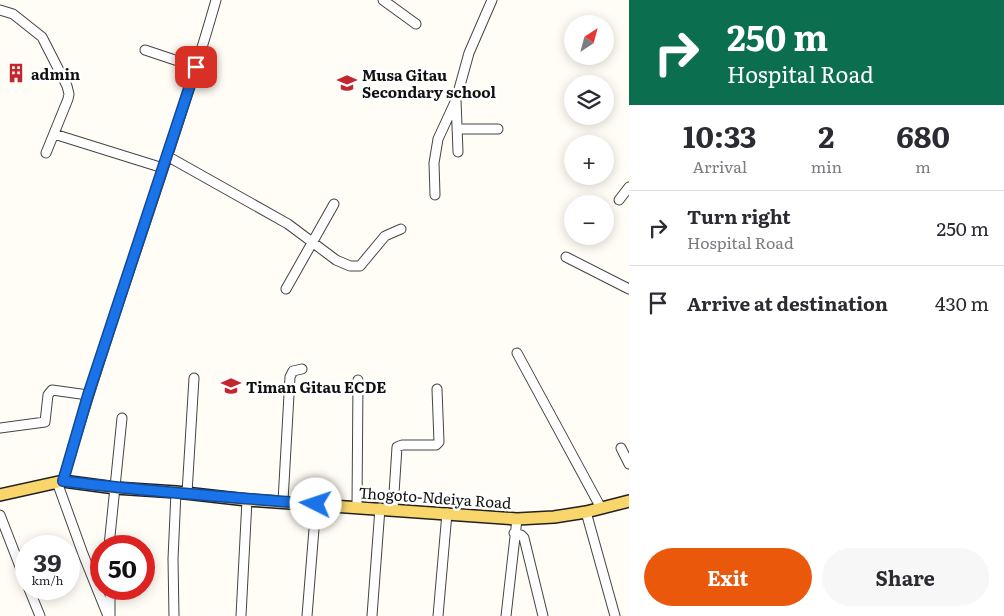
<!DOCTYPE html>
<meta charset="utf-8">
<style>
:root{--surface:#fff;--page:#f7f7f7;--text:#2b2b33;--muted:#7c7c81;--line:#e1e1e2;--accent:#ea580c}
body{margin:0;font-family:Literata,serif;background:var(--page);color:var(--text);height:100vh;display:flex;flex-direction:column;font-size:19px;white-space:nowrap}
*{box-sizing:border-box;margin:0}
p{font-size:16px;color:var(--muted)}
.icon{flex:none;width:28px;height:28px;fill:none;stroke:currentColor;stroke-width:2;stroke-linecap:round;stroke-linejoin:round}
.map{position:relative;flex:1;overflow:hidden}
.details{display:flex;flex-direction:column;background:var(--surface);width:375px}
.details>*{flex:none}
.hud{background:#0b6e4f;color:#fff;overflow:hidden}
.needle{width:32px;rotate:36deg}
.buttons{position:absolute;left:564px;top:15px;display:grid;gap:10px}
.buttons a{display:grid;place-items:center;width:50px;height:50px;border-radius:50%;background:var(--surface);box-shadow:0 2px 12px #0003;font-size:25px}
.speed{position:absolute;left:15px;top:535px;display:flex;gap:10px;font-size:25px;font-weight:700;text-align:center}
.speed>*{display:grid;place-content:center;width:65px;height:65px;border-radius:50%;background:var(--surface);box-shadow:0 2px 12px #0003;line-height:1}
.speed small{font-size:12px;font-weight:400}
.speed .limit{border:8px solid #d22;background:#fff;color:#111}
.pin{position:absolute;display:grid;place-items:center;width:42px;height:42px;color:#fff;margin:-21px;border-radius:10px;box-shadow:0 2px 8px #0006}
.me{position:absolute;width:55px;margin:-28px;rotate:274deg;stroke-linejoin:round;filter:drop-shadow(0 0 4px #0008)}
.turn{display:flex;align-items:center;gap:18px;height:105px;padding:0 15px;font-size:22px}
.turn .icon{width:65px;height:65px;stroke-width:2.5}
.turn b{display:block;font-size:35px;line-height:42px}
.eta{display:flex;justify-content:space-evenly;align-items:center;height:85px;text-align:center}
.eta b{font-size:30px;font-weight:700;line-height:35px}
.action{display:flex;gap:10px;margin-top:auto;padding:10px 15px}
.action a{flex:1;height:58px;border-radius:30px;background:var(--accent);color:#fff;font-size:20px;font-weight:700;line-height:58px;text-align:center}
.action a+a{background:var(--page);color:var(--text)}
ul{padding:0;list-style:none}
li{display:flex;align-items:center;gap:15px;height:75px;padding:0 15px;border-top:1px solid var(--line)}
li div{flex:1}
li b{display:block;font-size:19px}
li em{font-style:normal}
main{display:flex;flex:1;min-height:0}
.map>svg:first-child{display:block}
</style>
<main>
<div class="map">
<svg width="629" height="616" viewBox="0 0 629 616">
<rect width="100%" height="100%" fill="#fffdf5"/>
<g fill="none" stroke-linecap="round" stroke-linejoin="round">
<defs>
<path id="minor" d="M383,0l33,24
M0,10l13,4 29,23 25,49 2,8 -1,5 -22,54
M145,50l51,17
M456,100l2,52
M457,129h41
M54,134l109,34
M167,156l121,68 48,36 14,6h10l25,-30 16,-7
M435,195l-1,-32 4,-24 18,-39 13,-47 23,-53
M619,200l10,-13
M566,257l63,32
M286,289l48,-85
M517,353l84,155
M0,428l45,-6 3,-27 4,-5 36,5
M621,448l8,16
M63,481c46,-162 107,-319 153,-481
M57,482l26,72 25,62
M187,493l7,-115
M283,501l7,-124 3,-6 9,-2
M357,506l1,-126
M393,509l4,-62 5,-2h34l3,-3 -2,-53
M586,512l29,104
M0,515l26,67
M514,533l7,2 3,3 19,78
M109,546l13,-128
M29,589l11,27
M110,589v27
M174,616l-1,-57 3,-67
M241,616l6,-116
M307,616l9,-112
M372,616l8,-108
M438,616l9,-103
M506,616l11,-97"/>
<path id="major" d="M0,495l63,-14 52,7 61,4 71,8 270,19 37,-2 32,-5 43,-11"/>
</defs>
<use href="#minor" stroke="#444" stroke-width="11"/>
<use href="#major" stroke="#222" stroke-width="14"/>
<use href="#minor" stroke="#fff" stroke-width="9"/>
<use href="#major" stroke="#f9d66b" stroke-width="11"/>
</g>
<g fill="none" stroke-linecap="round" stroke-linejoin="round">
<defs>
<path id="route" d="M196,67l-108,328 -25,86c84,11 168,16 253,23"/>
</defs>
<use href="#route" stroke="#114b97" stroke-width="12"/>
<use href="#route" stroke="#1a73e8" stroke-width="9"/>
</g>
<defs>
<symbol id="building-bare" viewBox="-9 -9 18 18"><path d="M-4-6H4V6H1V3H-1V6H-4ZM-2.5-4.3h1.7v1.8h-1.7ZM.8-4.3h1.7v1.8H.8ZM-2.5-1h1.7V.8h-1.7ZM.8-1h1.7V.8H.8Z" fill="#c4262e" stroke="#fff" stroke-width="2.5" paint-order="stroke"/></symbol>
<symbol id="school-bare" viewBox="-9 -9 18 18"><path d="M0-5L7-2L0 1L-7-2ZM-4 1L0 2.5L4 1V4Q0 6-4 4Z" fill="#c4262e" stroke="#fff" stroke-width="2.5" paint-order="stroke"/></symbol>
</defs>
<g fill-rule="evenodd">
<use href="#building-bare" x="2" y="59" width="28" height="28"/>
<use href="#school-bare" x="333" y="69" width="28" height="28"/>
<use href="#school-bare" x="217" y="372" width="28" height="28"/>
</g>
<g text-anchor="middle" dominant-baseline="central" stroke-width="5" stroke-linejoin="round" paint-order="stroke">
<g font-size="15" font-weight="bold" fill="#111" stroke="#fff" text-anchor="start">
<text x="31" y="73">admin</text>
<text x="362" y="74">Musa Gitau<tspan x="362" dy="17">Secondary school</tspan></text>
<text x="246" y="386">Timan Gitau ECDE</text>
</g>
<g font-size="15" fill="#111" stroke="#fff">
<text transform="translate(435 497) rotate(4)">Thogoto-Ndeiya Road</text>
</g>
</g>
</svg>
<div class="buttons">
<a><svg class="needle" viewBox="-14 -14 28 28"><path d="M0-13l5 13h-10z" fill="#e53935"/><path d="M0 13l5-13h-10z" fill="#7c7c81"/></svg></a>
<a><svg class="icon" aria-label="layers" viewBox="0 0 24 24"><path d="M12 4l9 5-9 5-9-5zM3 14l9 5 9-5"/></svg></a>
<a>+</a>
<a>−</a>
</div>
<div class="speed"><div>39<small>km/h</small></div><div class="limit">50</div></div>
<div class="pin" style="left:196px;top:67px;background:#d93025"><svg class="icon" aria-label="arrive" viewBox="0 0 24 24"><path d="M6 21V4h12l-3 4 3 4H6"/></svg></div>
<svg class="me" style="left:316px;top:504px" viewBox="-20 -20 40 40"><circle r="19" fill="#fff"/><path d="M0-13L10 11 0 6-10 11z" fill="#1a73e8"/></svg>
</div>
<section class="details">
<div class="hud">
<div class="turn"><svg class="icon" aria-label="right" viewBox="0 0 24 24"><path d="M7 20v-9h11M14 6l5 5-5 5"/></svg><div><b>250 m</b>Hospital Road</div></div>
</div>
<div class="eta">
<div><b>10:33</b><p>Arrival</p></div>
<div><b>2</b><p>min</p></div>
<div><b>680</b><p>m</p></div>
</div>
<ul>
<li><svg class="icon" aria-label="right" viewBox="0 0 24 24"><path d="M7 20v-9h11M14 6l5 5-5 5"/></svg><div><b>Turn right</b><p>Hospital Road</p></div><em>250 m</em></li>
<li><svg class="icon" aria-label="arrive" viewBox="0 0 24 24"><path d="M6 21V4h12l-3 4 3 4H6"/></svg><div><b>Arrive at destination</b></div><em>430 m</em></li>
</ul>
<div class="action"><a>Exit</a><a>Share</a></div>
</section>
</main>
